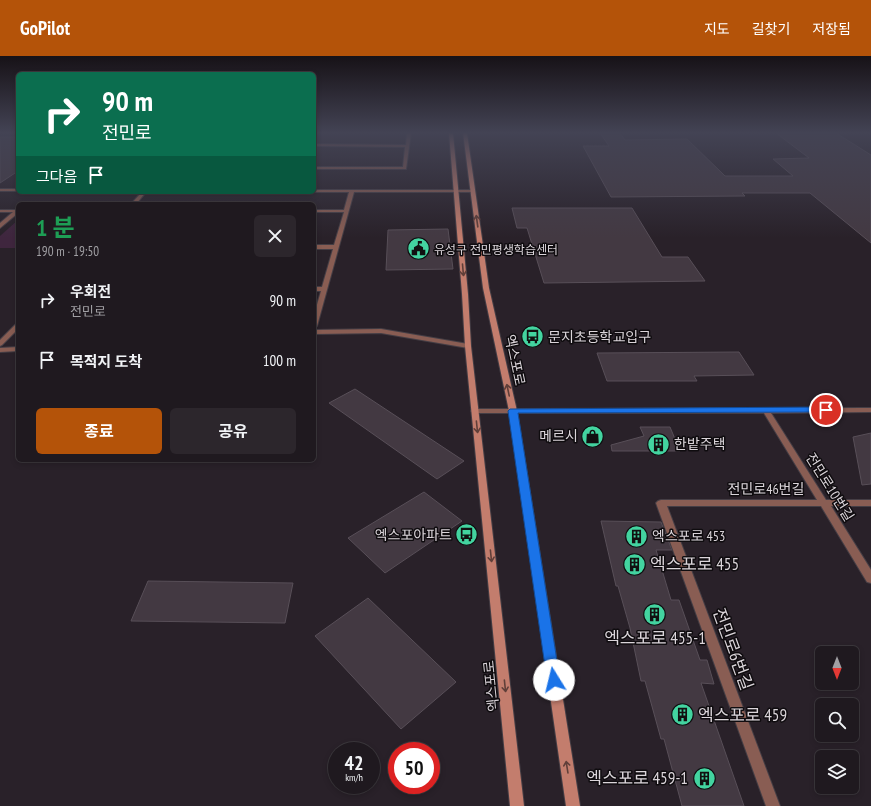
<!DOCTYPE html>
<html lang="ko">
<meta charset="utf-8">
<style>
:root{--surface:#1f191f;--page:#2c262c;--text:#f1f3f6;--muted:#a1a0a4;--line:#3c383d;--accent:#b45309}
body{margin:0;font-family:"PT Sans Narrow","Noto Sans KR",sans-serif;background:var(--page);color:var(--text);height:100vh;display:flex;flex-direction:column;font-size:15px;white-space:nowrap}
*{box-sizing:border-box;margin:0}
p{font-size:13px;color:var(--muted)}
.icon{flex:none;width:22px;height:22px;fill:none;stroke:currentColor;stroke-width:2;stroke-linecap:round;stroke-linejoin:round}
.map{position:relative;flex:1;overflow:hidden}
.details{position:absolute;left:16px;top:146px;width:300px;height:260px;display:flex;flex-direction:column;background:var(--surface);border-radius:6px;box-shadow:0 2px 6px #0003,0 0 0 1px var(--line)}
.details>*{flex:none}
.hud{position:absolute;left:16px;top:16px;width:300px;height:122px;border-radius:6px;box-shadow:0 2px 6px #0003,0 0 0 1px var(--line);background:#0b6e4f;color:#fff;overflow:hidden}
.needle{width:26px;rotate:180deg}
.buttons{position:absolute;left:815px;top:590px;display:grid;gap:8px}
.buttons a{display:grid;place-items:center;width:44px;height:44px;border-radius:6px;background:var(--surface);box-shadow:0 2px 6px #0003,0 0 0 1px var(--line);font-size:20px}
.speed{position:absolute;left:328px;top:686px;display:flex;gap:8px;font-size:20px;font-weight:700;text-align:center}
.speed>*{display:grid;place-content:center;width:52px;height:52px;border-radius:50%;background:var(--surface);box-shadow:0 2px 6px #0003,0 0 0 1px var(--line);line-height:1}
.speed small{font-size:10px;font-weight:400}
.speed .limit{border:6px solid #d22;background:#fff;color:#111}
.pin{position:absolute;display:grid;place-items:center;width:34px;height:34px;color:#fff;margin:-17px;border:2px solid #fff;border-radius:50%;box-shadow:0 1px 4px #0007}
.me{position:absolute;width:44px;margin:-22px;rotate:351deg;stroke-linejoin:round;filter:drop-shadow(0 0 3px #0008)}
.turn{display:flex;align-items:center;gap:14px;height:84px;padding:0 20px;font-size:18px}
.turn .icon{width:52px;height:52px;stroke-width:2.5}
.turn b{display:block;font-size:28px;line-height:34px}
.then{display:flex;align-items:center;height:38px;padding:0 20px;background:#0003;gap:8px;font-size:15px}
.round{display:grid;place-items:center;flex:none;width:42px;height:42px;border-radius:6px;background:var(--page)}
.head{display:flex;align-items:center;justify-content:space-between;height:68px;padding:0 20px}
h1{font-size:24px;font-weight:700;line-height:30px;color:#1e9e55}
.action{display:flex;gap:8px;margin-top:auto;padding:8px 20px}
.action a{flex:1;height:46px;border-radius:6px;background:var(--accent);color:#fff;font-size:16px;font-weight:700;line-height:46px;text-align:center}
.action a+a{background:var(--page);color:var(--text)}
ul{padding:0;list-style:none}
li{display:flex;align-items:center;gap:12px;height:60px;padding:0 20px}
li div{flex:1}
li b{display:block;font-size:15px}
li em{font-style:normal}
header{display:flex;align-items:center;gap:24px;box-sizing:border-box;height:56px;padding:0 20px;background:var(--accent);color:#fff}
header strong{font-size:19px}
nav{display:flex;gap:22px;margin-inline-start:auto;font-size:14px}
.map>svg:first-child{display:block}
</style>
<header>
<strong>GoPilot</strong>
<nav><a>지도</a><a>길찾기</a><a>저장됨</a></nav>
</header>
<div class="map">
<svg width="871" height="750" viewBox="0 0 871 750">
<rect width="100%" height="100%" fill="#292129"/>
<path fill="#3f263e" d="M18,164v28h-18v-12z"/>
<path fill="#433942" stroke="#584f58" d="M600,77h20l5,7 62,-1 38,37h68l-20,-17 36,-1 -33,-25h60l35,22v88l-61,-50h-68l3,3 -134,1 -28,-51h26z
M0,81h18v34l-18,12z
M512,152h120l30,49h26l17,24 -161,2 -17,-55h-10z
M448,173l5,40 -67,1 2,-40z
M739,296l15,23 -60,1 3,5h-90l-10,-28z
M355,333l109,72 -27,18 -108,-76z
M640,371h30l10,24h-68l-1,-6 33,-9z
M871,377v51l-9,1 -9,-48z
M424,436l38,29 -77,52 -37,-35z
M601,465l60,1 11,28h-16l15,50h8l21,60h7l7,24 -13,-1 43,123h-62l-18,-67h-3l-16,-58h-4l-11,-53 -12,-42h-2z
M148,525l145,2 -8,40 -154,-2z
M368,542l88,84 -55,47 -86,-93z"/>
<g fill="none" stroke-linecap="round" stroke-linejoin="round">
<defs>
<path id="minor" d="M407,77h4l-5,36h-92v-2h89l2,-20 -91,-1v-2l92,1z
M0,133h18v2h-18z
M314,134h159l2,1 -2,1h-119l-37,134 -3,2v-13l7,-24h-7v-4h8l11,-38h-19v-4h20l10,-33h-30v-2h30l5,-18h-36h1z
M142,136h4l-10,12h-5z
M0,154h18v3l-18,15v-5l13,-11h-13z
M18,267v6l-16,16 -2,1v-6l16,-16z
M381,273l87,15 3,2 -3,2 -87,-15 -67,1v-4z
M18,291v4l-18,1v-4z
M871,352v4l-100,1 55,87h45v6h-40l40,64v13l-4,-1 -46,-76h-154l113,300h-14l-110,-303 2,-2 3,-1h156l-53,-87h-289l-4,-2 4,-2z"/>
<path id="secondary" d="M449,77h4l15,161 3,52 53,460h-14l-45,-460 -3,-52z
M463,77h4l22,155 28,123 63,395h-14l-57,-395 -26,-123z"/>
</defs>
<use href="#minor" stroke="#453e45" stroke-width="2"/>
<use href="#secondary" stroke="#453e45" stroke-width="2"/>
<use href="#minor" fill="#895d53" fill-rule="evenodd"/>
<use href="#secondary" fill="#c37d6d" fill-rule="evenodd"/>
</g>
<defs><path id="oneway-shaft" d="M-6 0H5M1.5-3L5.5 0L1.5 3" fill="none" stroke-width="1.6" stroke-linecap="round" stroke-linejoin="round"/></defs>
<g stroke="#603f39">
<use href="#oneway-shaft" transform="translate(477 165) rotate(-98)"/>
<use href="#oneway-shaft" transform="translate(463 214) rotate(85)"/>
<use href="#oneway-shaft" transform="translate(508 334) rotate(-102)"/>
<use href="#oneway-shaft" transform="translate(477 371) rotate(84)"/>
<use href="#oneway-shaft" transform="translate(491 500) rotate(84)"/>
<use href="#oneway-shaft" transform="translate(505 630) rotate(84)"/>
<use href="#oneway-shaft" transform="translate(567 711) rotate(-99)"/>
</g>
<linearGradient id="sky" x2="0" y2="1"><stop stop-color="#171217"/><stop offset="0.42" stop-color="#434354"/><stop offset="1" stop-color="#434354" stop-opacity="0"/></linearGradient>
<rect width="871" height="182" fill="url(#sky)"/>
<path fill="#1a73e8" stroke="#114b97" d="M826,351l4,3 -1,2 -311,1 42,267 -2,4 -4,2 -5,-2 -2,-4 -39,-269 2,-2z"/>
<defs>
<symbol id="civic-disc" viewBox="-11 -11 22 22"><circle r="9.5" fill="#43d4a0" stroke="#0f0c0f"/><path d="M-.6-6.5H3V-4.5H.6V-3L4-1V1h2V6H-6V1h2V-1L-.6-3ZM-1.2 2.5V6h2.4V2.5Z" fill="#111"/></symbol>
<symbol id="bus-disc" viewBox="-11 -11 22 22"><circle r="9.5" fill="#43d4a0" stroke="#0f0c0f"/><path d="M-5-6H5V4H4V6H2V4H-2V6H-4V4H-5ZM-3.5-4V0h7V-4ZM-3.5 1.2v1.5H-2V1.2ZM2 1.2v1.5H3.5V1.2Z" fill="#111"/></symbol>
<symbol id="shop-disc" viewBox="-11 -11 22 22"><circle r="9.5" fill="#43d4a0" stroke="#0f0c0f"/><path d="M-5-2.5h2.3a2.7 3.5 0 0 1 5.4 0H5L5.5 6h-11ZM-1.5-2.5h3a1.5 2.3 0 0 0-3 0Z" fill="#111"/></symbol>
<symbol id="building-disc" viewBox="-11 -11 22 22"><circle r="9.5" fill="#43d4a0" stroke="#0f0c0f"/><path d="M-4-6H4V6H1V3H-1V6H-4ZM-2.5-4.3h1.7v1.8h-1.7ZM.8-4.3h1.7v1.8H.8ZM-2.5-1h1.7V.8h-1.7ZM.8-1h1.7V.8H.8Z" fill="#111"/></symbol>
</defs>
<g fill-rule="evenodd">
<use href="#civic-disc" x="406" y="180" width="25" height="25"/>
<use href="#bus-disc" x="520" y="268" width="25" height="25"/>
<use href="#shop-disc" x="580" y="368" width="25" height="25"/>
<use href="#building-disc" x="646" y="376" width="25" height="25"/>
<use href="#bus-disc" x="454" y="466" width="25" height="25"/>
<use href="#building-disc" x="624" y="468" width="25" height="25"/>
<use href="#building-disc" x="622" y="496" width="25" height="25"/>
<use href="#building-disc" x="642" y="546" width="25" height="25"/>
<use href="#building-disc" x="670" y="646" width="25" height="25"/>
<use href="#building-disc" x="692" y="710" width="25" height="25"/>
</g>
<g text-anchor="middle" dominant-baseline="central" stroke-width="3" stroke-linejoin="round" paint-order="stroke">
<g font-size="12" fill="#dbd5da" stroke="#0f0c0f" text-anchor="start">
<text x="434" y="193">유성구 전민평생학습센터</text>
</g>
<g font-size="14" fill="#dbd5da" stroke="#0f0c0f" text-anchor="start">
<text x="548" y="281">문지초등학교입구</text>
<text x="578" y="380" text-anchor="end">메르시</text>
<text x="674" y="388">한밭주택</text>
<text x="452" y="479" text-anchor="end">엑스포아파트</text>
<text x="652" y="480">엑스포로 453</text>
</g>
<g font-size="14" fill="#dbd5da" stroke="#0f0c0f">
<text transform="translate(515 304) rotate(78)">엑스포로</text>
<text transform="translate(830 431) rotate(58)">전민로10번길</text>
<text x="766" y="433">전민로46번길</text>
<text transform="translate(491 630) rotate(-96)">엑스포로</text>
</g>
<g font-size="17" fill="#dbd5da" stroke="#0f0c0f" text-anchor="start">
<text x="650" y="508">엑스포로 455</text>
<text x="655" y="582" text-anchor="middle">엑스포로 455-1</text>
<text x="698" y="659">엑스포로 459</text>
<text x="688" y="722" text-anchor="end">엑스포로 459-1</text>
</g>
<g font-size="17" fill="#dbd5da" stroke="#0f0c0f">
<text transform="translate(733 593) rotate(70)">전민로6번길</text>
</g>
</g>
</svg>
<div class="buttons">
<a><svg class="needle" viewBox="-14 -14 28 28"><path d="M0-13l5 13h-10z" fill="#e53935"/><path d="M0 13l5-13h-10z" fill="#a1a0a4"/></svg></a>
<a><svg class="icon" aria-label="search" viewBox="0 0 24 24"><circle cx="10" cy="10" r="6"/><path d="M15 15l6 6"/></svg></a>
<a><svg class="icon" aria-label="layers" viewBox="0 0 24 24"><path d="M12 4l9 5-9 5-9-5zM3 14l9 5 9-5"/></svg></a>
</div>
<div class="speed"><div>42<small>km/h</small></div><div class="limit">50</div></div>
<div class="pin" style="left:826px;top:354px;background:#d93025"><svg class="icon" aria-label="arrive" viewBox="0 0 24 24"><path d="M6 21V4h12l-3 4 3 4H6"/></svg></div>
<svg class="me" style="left:554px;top:624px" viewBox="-20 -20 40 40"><circle r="19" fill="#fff"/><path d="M0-13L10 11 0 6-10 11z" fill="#1a73e8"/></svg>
<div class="hud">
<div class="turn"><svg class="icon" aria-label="right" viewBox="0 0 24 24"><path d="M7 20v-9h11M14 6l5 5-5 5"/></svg><div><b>90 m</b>전민로</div></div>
<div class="then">그다음<svg class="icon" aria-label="arrive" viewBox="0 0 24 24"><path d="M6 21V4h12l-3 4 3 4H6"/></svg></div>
</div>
<section class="details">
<div class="head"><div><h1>1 분</h1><p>190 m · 19:50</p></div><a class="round"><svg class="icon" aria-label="close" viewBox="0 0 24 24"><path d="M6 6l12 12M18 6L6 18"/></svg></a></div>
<ul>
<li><svg class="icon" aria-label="right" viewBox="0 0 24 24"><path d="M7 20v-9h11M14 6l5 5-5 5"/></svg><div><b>우회전</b><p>전민로</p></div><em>90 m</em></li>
<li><svg class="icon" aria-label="arrive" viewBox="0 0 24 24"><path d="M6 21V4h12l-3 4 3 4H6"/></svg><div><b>목적지 도착</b></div><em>100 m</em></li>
</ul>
<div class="action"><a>종료</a><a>공유</a></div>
</section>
</div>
